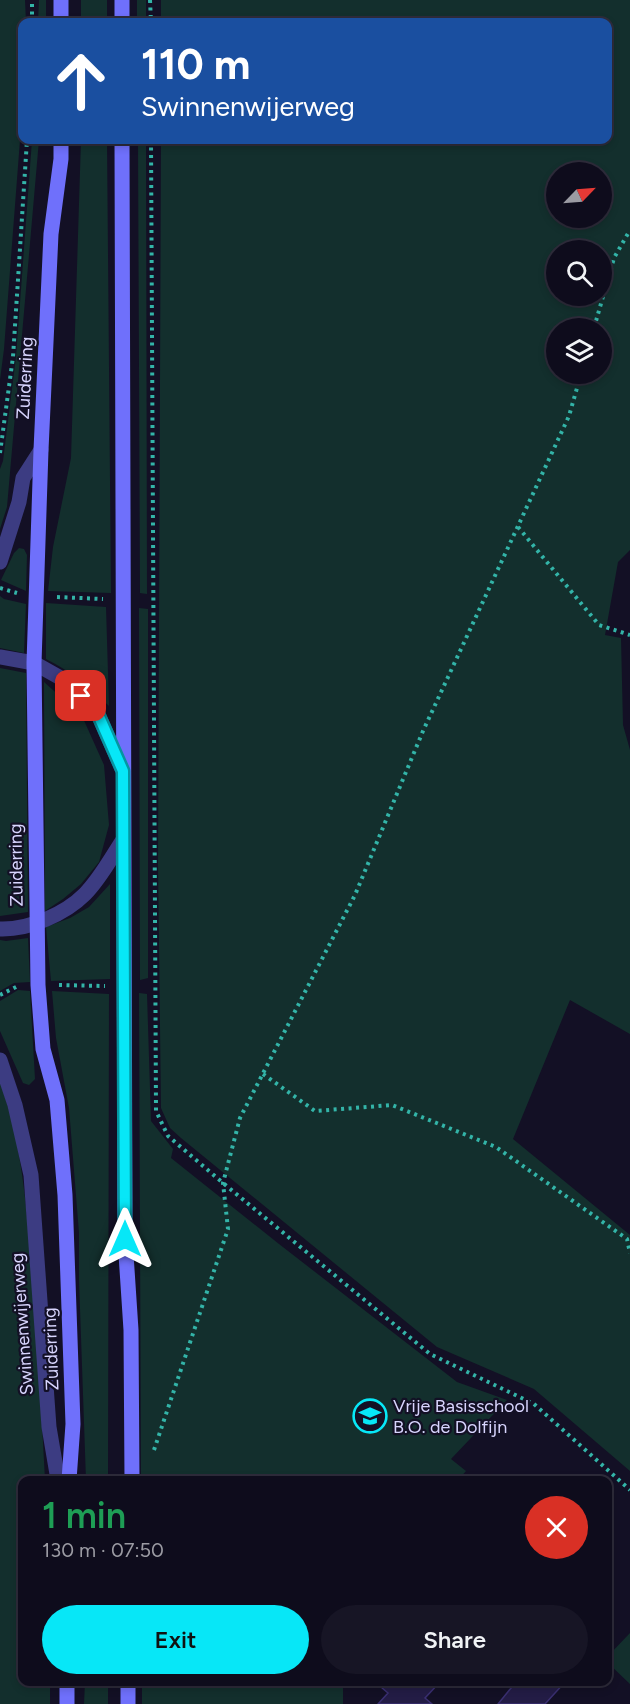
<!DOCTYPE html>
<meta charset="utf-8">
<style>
:root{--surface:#0e0c1c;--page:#171525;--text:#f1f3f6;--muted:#9b9ba3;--line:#2e2c3b;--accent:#07e7f7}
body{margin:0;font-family:Figtree,sans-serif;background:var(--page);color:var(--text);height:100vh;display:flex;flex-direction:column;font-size:22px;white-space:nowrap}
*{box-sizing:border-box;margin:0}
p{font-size:20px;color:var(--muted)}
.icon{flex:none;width:33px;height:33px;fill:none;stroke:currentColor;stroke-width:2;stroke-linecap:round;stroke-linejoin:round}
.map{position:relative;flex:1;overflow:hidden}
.side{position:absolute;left:18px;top:1476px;width:594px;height:210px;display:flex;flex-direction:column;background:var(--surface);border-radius:12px;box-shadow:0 3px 9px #0003,0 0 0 2px var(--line)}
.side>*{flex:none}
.top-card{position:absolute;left:18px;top:18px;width:594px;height:126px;border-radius:12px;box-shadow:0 3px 9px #0003,0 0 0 2px var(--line);background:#1a4fa0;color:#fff;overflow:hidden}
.needle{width:39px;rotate:65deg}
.controls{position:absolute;left:546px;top:162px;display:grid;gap:12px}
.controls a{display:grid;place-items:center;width:66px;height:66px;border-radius:50%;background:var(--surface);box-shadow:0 3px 9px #0003,0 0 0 2px var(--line);font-size:30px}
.pin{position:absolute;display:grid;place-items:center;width:51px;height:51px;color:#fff;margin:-26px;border-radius:12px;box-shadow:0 3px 9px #0006}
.me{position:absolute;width:66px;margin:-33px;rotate:0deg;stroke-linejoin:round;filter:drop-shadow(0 0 4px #0008)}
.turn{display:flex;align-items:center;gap:21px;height:126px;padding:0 24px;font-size:27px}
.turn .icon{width:78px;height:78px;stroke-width:2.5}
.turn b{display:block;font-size:42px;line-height:51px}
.round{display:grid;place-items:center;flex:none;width:63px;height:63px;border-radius:32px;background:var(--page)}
.summary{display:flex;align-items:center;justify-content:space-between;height:102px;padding:0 24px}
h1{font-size:36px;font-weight:600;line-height:45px;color:#1e9e55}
.button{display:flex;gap:12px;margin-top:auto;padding:12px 24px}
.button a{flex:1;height:69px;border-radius:36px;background:var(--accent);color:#111;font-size:24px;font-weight:600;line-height:69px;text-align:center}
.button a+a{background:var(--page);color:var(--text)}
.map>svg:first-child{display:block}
</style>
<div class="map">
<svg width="630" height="1704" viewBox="0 0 630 1704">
<rect width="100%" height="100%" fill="#131025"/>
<path fill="#132f2d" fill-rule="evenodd" d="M0,0h25l1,22h-4v92l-18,235 -4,31z
M39,0h7v22h-8z
M81,0h26v22h-26z
M137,0h9v22h-9z
M161,0h469v550l-12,12 -13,73 16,3 2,87 7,25v284l-60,-34 -57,139 117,96v236l-96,-82 -97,-42 -256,-209 -11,-10 -9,-20 -3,-244 3,-724h447v-118h-447zM556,172h46v46h-46zM556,250h46v46h-46zM556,328h46v46h-46z
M32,140h7l-32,367 -7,22v-60l3,-8 13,-104z
M81,140h26l4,453 -63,-2 5,-44 18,-89z
M138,140h8l1,454 -7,-1z
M19,548l5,1 3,6 -1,36 -25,-11 13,-27z
M0,596l4,3 22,5 -2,49 -24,-5z
M46,603l60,4 3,99c-21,-20 -37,-34 -63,-47z
M139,608l9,1v369l-8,2z
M0,668l26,5 2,239 -28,4z
M44,682l38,34 22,49 5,60 -10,37 -18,22 -18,15 -18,12z
M110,884v95l-59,2 -5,-54 24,-9 19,-11z
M28,938l2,44 -16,1 -14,8v-51l6,1z
M18,990l12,1 5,88 -6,6 -6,-2 -23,-52v-30z
M52,991l57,3 -1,486h-22l-7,-200v-47l-10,-125 -13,-70z
M139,993l8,1 4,127 22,28 -2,9 108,86 178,138 50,18 -56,59 15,12 -8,9h-33l-2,-1 -6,1h-276z
M0,1082c25,69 28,144 33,216 5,61 9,122 12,182h-23v202h28v22h-50z
M630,1633v51l-22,-21v-7z
M85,1682h23v22h-24z
M142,1682h201v22h-201z"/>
<path fill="#231c45" stroke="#3a2f71" stroke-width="1.5" d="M386,1682h54l-15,16 7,6h-54l10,-11 -7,-6z
M504,1682h61l-20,22h-47l13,-16z"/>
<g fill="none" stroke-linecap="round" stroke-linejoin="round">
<path stroke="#33b4a8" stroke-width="4" stroke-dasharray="3 4.5" stroke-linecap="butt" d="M150,0l1,22
M32,22v-22
M151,140l5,971 12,25 55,47 207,171 104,50 96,86
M594,328l20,-70 16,-28
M0,453l13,-96 14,-217
M518,527l81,98 31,10
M0,588l17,5
M57,597l46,2
M59,985l46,1
M0,995l18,-9
M263,1074l52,37 77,-6 104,42 131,92 3,14
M154,1450l74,-221 -5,-46 17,-65 115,-223 68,-164 146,-315 12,-42"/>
<path stroke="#3c3c82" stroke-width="15" d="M0,562l19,-60 4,-24 18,-28
M0,657l34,6 32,18 31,31 26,59
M0,929c29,1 65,-15 85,-35 15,-15 26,-36 38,-54
M0,1060l15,45 16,70 18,252 9,53"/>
<path stroke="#6f70fb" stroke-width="15" d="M122,0v22
M61,22v-22
M61,140v19l-10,75 -10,216 -7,213 4,322 5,64 14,51 8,95 8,229 -4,56
M122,140l3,1099 6,91 1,150
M67,1682v22
M128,1704v-22"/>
</g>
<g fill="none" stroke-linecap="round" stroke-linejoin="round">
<defs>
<path id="route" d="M81,696l16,16 26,59 2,468"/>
</defs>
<use href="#route" stroke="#0596a1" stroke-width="15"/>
<use href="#route" stroke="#07e7f7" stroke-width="10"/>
</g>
<defs>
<symbol id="school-ring" viewBox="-11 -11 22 22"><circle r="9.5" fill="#131025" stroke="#07e7f7" stroke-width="1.5"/><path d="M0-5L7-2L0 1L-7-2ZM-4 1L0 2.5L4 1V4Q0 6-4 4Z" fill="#07e7f7"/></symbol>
</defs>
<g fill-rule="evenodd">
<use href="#school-ring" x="351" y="1397" width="38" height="38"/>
</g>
<g text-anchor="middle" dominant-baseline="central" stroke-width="4.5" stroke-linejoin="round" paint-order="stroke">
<g font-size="18" fill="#d8d5fe" stroke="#131025">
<text transform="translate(25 378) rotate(-87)">Zuiderring</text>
<text transform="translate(16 865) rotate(-91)">Zuiderring</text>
<text transform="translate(22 1324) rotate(-94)">Swinnenwijerweg</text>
<text transform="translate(51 1349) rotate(-92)">Zuiderring</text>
</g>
<g font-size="18" fill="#d8d5fe" stroke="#131025" text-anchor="start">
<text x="393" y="1406">Vrije Basisschool<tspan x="393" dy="21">B.O. de Dolfijn</tspan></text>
</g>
</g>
</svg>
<div class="controls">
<a><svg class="needle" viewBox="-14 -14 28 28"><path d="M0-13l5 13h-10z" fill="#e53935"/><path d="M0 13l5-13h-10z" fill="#9b9ba3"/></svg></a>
<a><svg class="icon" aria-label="search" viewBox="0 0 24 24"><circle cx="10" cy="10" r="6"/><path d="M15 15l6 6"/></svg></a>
<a><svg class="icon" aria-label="layers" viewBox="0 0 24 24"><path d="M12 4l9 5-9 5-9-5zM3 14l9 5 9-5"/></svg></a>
</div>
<div class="pin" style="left:81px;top:696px;background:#d93025"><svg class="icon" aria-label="arrive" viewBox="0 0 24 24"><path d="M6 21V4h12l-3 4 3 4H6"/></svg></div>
<svg class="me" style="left:125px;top:1239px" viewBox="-20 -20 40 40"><path d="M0-17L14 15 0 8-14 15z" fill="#07e7f7" stroke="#fff" stroke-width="4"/></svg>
<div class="top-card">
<div class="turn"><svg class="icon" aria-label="ahead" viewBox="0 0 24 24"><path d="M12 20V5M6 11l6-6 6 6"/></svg><div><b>110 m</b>Swinnenwijerweg</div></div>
</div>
<section class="side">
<div class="summary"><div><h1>1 min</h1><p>130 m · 07:50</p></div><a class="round" style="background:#d93025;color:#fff"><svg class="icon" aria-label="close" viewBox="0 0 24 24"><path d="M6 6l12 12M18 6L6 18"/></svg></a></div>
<div class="button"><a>Exit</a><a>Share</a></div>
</section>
</div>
